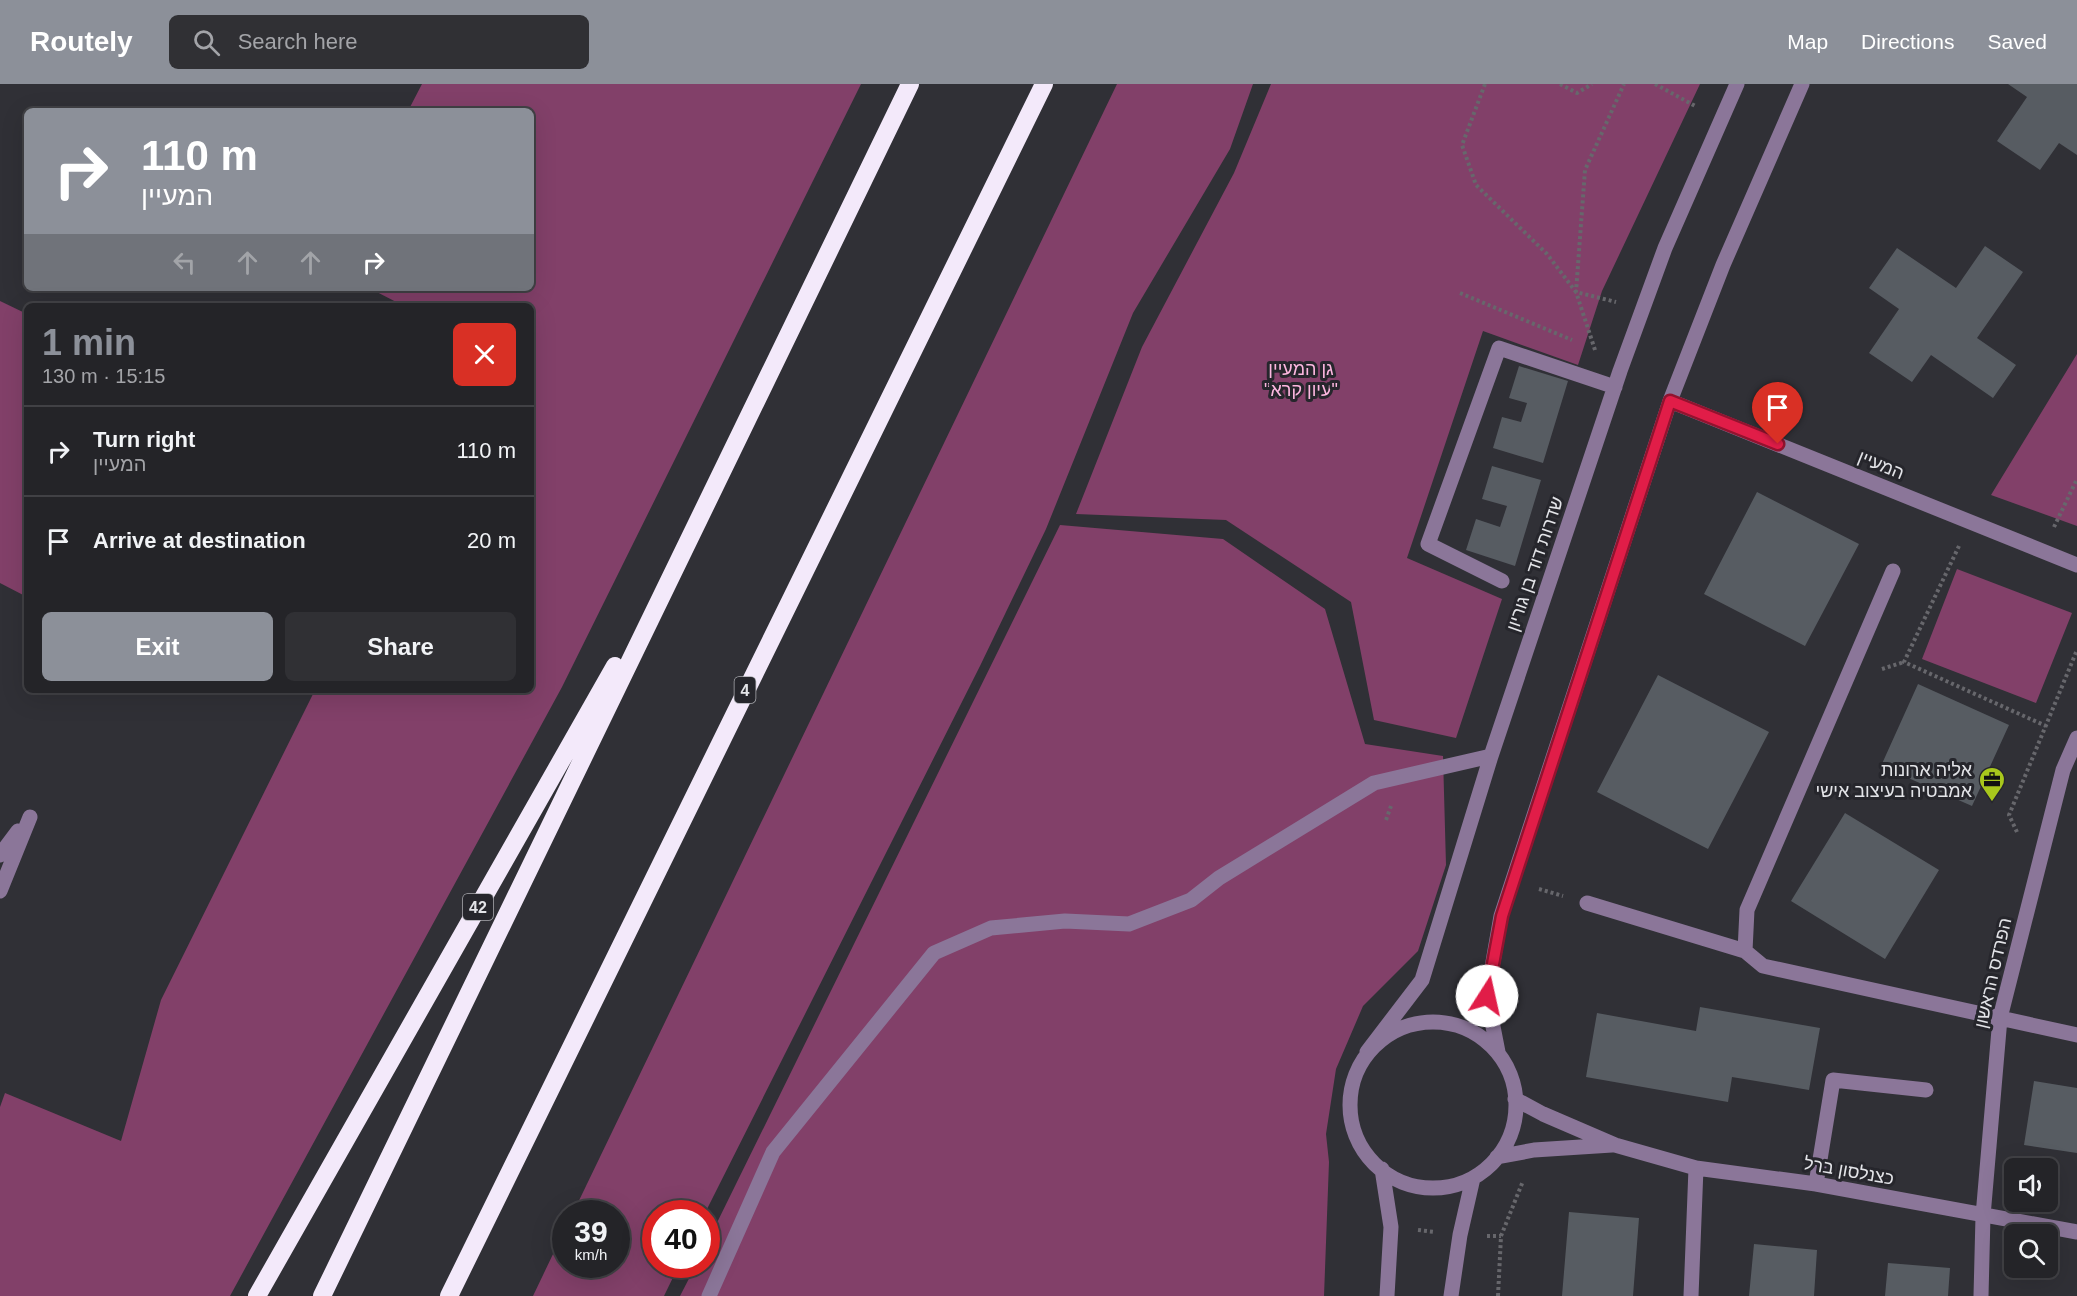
<!DOCTYPE html>
<meta charset="utf-8">
<style>
:root{--surface:#242428;--page:#303034;--text:#f1f3f6;--muted:#a3a4a8;--line:#414145;--accent:#8c9099}
body{margin:0;font-family:Helvetica,"Noto Sans Hebrew",sans-serif;background:var(--page);color:var(--text);height:100vh;display:flex;flex-direction:column;font-size:22px;white-space:nowrap}
*{box-sizing:border-box;margin:0}
p{font-size:20px;color:var(--muted)}
.icon{flex:none;width:33px;height:33px;fill:none;stroke:currentColor;stroke-width:2;stroke-linecap:round;stroke-linejoin:round}
.map{position:relative;flex:1;overflow:hidden}
.drawer{position:absolute;left:24px;top:219px;width:510px;height:390px;display:flex;flex-direction:column;background:var(--surface);border-radius:9px;box-shadow:0 6px 24px #0002,0 0 0 2px var(--line)}
.drawer>*{flex:none}
.hud{position:absolute;left:24px;top:24px;width:510px;height:183px;border-radius:9px;box-shadow:0 6px 24px #0002,0 0 0 2px var(--line);background:#8c9099;color:#fff;overflow:hidden}
.buttons{position:absolute;left:2004px;top:1074px;display:grid;gap:12px}
.buttons a{display:grid;place-items:center;width:54px;height:54px;border-radius:9px;background:var(--surface);box-shadow:0 6px 24px #0002,0 0 0 2px var(--line);font-size:30px}
.speed{position:absolute;left:552px;top:1116px;display:flex;gap:12px;font-size:30px;font-weight:700;text-align:center}
.speed>*{display:grid;place-content:center;width:78px;height:78px;border-radius:50%;background:var(--surface);box-shadow:0 6px 24px #0002,0 0 0 2px var(--line);line-height:1}
.speed small{font-size:15px;font-weight:400}
.speed .limit{border:9px solid #d22;background:#fff;color:#111}
.pin{position:absolute;display:grid;place-items:center;width:51px;height:51px;color:#fff;margin:-62px -26px;border-radius:50% 50% 50% 0;rotate:-45deg;box-shadow:0 0 6px #0007}
.pin .icon{rotate:45deg}
.me{position:absolute;width:66px;margin:-33px;rotate:10deg;stroke-linejoin:round;filter:drop-shadow(0 0 4px #0008)}
.turn{display:flex;align-items:center;gap:21px;height:126px;padding:0 18px;font-size:27px}
.turn .icon{width:78px;height:78px;stroke-width:2.5}
.turn b{display:block;font-size:42px;line-height:51px}
.lanes{display:flex;align-items:center;height:57px;padding:0 18px;background:#0003;justify-content:center;gap:30px;direction:ltr}
.lanes .off{opacity:.35}
.round{display:grid;place-items:center;flex:none;width:63px;height:63px;border-radius:9px;background:var(--page)}
.summary{display:flex;align-items:center;justify-content:space-between;height:102px;padding:0 18px}
h1{font-size:36px;font-weight:800;line-height:45px;color:var(--accent)}
.action{display:flex;gap:12px;margin-top:auto;padding:12px 18px}
.action a{flex:1;height:69px;border-radius:9px;background:var(--accent);color:#fff;font-size:24px;font-weight:800;line-height:69px;text-align:center}
.action a+a{background:var(--page);color:var(--text)}
ul{padding:0;list-style:none}
li{display:flex;align-items:center;gap:18px;height:90px;padding:0 18px;border-top:2px solid var(--line)}
li div{flex:1}
li b{display:block;font-size:22px}
li em{font-style:normal}
header{display:flex;align-items:center;gap:36px;box-sizing:border-box;height:84px;padding:0 30px;background:var(--accent);color:#fff}
header strong{font-size:28px}
nav{display:flex;gap:33px;margin-inline-start:auto;font-size:21px}
.search{width:420px;height:54px;background:var(--page);display:flex;align-items:center;gap:15px;box-sizing:border-box;padding:0 21px;border-radius:9px;color:var(--muted);font-size:22px}
.map>svg:first-child{display:block}
</style>
<header>
<strong>Routely</strong>
<div class="search"><svg class="icon" aria-label="search" viewBox="0 0 24 24"><circle cx="10" cy="10" r="6"/><path d="M15 15l6 6"/></svg>Search here</div>
<nav><a>Map</a><a>Directions</a><a>Saved</a></nav>
</header>
<div class="map">
<svg width="2077" height="1212" viewBox="0 0 2077 1212">
<rect width="100%" height="100%" fill="#303036"/>
<path fill="#824069" d="M422,0h439l-299,603 -332,609h-230v-189l5,-14 116,48 40,-141 154,-310h216v-384h-127l-35,-18h162v-177h-123z
M1117,0h136l-23,65 -97,164 -87,216 -66,137 -275,547 -49,1v50l23,1 -15,31h-131l32,-67 1,35h50v-50l-43,-1z
M1271,0h429l-98,207 -24,74 -95,-34 -76,227 95,41 -46,139 -82,-18 -23,-118 -125,-82 -150,-6 66,-167 92,-174z
M0,217l27,13v283l-27,-14z
M2077,270v172l-86,-31z
M1060,441l163,14 102,70 40,135 78,12 3,109 -28,86 -55,55 -27,63 -10,65 3,28 -5,134h-644l16,-31 10,-1 1,-21z
M1957,485l115,44 -36,90 -114,-44z"/>
<path fill="#575c62" d="M2008,0h69v71l-18,-12 -19,27 -43,-29 30,-44z
M1985,162l38,26 -46,66 39,27 -23,33 -62,-43 -19,27 -43,-29 30,-44 -30,-21 28,-40 59,40z
M1519,282l49,15 -25,82 -50,-15 9,-31 19,5 6,-19 -18,-5z
M1492,382l49,14 -26,86 -49,-16 10,-31 24,8 7,-21 -25,-7z
M1757,408l102,52 -54,102 -101,-52z
M1658,591l111,57 -61,117 -111,-57z
M1918,600l91,41 -37,81 -91,-40z
M1845,729l94,57 -54,89 -94,-58z
M1700,923l120,21 -11,62 -77,-13 -4,25 -142,-25 11,-64 99,18z
M2034,997l43,7v65l-53,-8z
M1569,1128l70,6 -6,78h-71z
M1754,1160l63,6 -3,46h-65z
M1888,1179l62,5 -2,28h-63z"/>
<g fill="none" stroke-linecap="round" stroke-linejoin="round">
<path stroke="#67676c" stroke-width="4" stroke-dasharray="3 3" stroke-linecap="butt" d="M1485,0l-23,61 14,40 71,69 29,38 40,10
M1560,0l17,9 15,-9
M1655,0l42,23
M1460,209l112,47
M1595,266l-19,-58 9,-122 39,-86
M2054,443l23,-48
M1959,462l-55,116 142,64
M1882,585l22,-7
M1386,736l5,-14
M2017,748l-8,-17 68,-165
M1539,805l24,7
M1418,1146l17,2
M1487,1152h14
M1498,1212l3,-60 22,-55"/>
<path stroke="#8b7699" stroke-width="15" d="M1670,317l407,164
M1893,487l-146,339 -2,41 18,15 314,69
M1502,497l-74,-37 71,-196 116,39
M0,771l18,-24
M0,807l30,-74
M1587,819l158,48
M1350 1021a83 83 0 1 1 166 0a83 83 0 1 1-166 0Z
M1367,968l55,-72 69,-224 129,-385 45,-123 72,-164
M1498,968l-11,-56 14,-80 169,-515 53,-136 79,-181
M1515,1015l28,15 72,31 81,23 120,16 261,48
M1497,1073l37,-7 78,-5
M1382,1085l9,58 -4,69
M1816,1100l17,-104 93,10
M709,1212l64,-144 161,-199 57,-25 74,-7 64,3 62,-24 28,-22 155,-95 117,-27
M1451,1212l9,-61 13,-57
M1691,1212l5,-128
M1981,1212l2,-80 17,-198 63,-248 14,-32"/>
<path stroke="#f3e9fa" stroke-width="18" d="M257,1212l358,-630
M322,1212l588,-1212
M449,1212l595,-1212"/>
</g>
<g fill="none" stroke-linecap="round" stroke-linejoin="round">
<defs>
<path id="route" d="M1487,912l15,-80 168,-515 108,43"/>
</defs>
<use href="#route" stroke="#92132f" stroke-width="15"/>
<use href="#route" stroke="#e11d48" stroke-width="10"/>
</g>
<defs>
<symbol id="office-pin" viewBox="-11 -11 22 30"><path d="M0 17L-7.5 6A9.5 9.5 0 1 1 7.5 6Z" fill="#a8c71c" stroke="#26262c"/><path d="M-6-3h4V-5.5h4V-3h4V5H-6ZM-1-4.5V-3h2v-1.5ZM-6 0V1H6V0Z" fill="#111"/></symbol>
</defs>
<g fill-rule="evenodd">
<use href="#office-pin" x="1977" y="681" width="30" height="40"/>
</g>
<g text-anchor="middle" dominant-baseline="central" stroke-width="6" stroke-linejoin="round" paint-order="stroke">
<g fill="#26262c" stroke="#aaabb0" stroke-width="1.5">
<rect x="734.5" y="593" width="21" height="26" rx="4.5"/>
<rect x="463" y="810" width="30" height="26" rx="4.5"/>
</g>
<g font-size="16" font-weight="bold" fill="#e3e4e8">
<text x="745" y="606">4</text>
<text x="478" y="823">42</text>
</g>
<g font-size="18" fill="#fdb7e0" stroke="#26262c">
<text x="1301" y="285">גן המעיין<tspan x="1301" dy="21">"עיון קרא"</tspan></text>
</g>
<g font-size="18" fill="#e3e4e8" stroke="#26262c">
<text transform="translate(1881 381) rotate(22)">המעיין</text>
<text transform="translate(1535 480) rotate(-71)">שדרות דוד בן גוריון</text>
<text transform="translate(1993 889) rotate(-77)">הפרדס הראשון</text>
<text transform="translate(1849 1087) rotate(10)">כצנלסון ברל</text>
</g>
<g font-size="18" fill="#e3e4e8" stroke="#26262c" text-anchor="end">
<text x="1972" y="686">אליה ארונות<tspan x="1972" dy="21">אמבטיה בעיצוב אישי</tspan></text>
</g>
</g>
</svg>
<div class="buttons">
<a><svg class="icon" aria-label="sound" viewBox="0 0 24 24"><path d="M4 9h4l5-4v14l-5-4H4zM17 9q2 3 0 6"/></svg></a>
<a><svg class="icon" aria-label="search" viewBox="0 0 24 24"><circle cx="10" cy="10" r="6"/><path d="M15 15l6 6"/></svg></a>
</div>
<div class="speed"><div>39<small>km/h</small></div><div class="limit">40</div></div>
<div class="pin" style="left:1778px;top:360px;background:#d93025"><svg class="icon" aria-label="arrive" viewBox="0 0 24 24"><path d="M6 21V4h12l-3 4 3 4H6"/></svg></div>
<svg class="me" style="left:1487px;top:912px" viewBox="-20 -20 40 40"><circle r="19" fill="#fff"/><path d="M0-13L10 11 0 6-10 11z" fill="#e11d48"/></svg>
<div class="hud">
<div class="turn"><svg class="icon" aria-label="right" viewBox="0 0 24 24"><path d="M7 20v-9h11M14 6l5 5-5 5"/></svg><div><b>110 m</b>המעיין</div></div>
<div class="lanes"><svg class="icon off" aria-label="left" viewBox="0 0 24 24"><path d="M17 20v-9H6M10 6l-5 5 5 5"/></svg><svg class="icon off" aria-label="ahead" viewBox="0 0 24 24"><path d="M12 20V5M6 11l6-6 6 6"/></svg><svg class="icon off" aria-label="ahead" viewBox="0 0 24 24"><path d="M12 20V5M6 11l6-6 6 6"/></svg><svg class="icon" aria-label="right" viewBox="0 0 24 24"><path d="M7 20v-9h11M14 6l5 5-5 5"/></svg></div>
</div>
<section class="drawer">
<div class="summary"><div><h1>1 min</h1><p>130 m · 15:15</p></div><a class="round" style="background:#d93025;color:#fff"><svg class="icon" aria-label="close" viewBox="0 0 24 24"><path d="M6 6l12 12M18 6L6 18"/></svg></a></div>
<ul>
<li><svg class="icon" aria-label="right" viewBox="0 0 24 24"><path d="M7 20v-9h11M14 6l5 5-5 5"/></svg><div><b>Turn right</b><p>המעיין</p></div><em>110 m</em></li>
<li><svg class="icon" aria-label="arrive" viewBox="0 0 24 24"><path d="M6 21V4h12l-3 4 3 4H6"/></svg><div><b>Arrive at destination</b></div><em>20 m</em></li>
</ul>
<div class="action"><a>Exit</a><a>Share</a></div>
</section>
</div>
